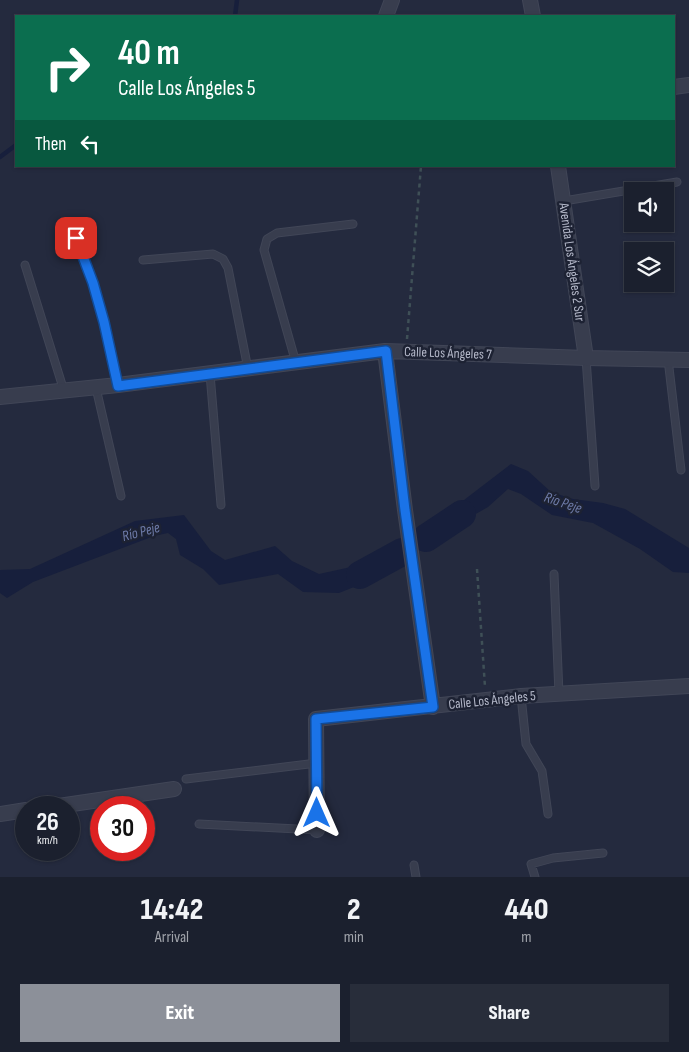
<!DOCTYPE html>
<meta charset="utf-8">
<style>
:root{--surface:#1b202e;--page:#282d3a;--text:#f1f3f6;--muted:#a0a3aa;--line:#393e4a;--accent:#8c9099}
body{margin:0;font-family:"Sofia Sans Condensed",sans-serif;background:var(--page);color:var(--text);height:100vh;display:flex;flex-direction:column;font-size:19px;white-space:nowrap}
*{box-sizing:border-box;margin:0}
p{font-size:16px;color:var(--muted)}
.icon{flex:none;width:28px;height:28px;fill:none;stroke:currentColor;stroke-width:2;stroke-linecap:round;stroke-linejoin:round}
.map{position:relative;height:877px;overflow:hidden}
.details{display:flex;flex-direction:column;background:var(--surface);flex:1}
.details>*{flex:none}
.hud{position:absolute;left:15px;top:15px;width:660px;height:152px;border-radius:0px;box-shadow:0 1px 4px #0004,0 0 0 1px var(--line);background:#0b6e4f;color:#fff;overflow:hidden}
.controls{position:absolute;left:624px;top:182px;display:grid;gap:10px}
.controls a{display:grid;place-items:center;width:50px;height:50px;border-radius:0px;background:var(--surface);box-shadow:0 1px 4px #0004,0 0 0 1px var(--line);font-size:25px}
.speed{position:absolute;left:15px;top:796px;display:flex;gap:10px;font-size:25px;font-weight:700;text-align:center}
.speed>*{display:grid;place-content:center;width:65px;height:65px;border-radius:50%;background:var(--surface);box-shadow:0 1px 4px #0004,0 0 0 1px var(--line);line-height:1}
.speed small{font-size:12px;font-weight:400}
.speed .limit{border:8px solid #d22;background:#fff;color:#111}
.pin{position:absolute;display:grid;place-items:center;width:42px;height:42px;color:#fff;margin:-21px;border-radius:10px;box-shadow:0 2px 8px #0006}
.me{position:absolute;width:55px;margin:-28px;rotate:0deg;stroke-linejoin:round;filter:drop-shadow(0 0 4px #0008)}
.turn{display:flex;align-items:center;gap:18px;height:105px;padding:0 20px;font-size:22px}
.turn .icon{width:65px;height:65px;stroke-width:2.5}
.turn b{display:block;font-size:35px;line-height:42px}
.then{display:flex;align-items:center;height:48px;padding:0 20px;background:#0003;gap:10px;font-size:19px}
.eta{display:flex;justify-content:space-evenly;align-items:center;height:85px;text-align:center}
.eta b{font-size:30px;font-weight:800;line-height:35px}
.primary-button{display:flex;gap:10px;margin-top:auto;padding:10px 20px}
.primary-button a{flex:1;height:58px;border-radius:0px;background:var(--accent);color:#fff;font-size:20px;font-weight:800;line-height:58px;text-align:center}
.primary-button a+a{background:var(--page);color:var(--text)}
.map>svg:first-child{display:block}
</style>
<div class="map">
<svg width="689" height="877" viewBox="0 0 689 877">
<rect width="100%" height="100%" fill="#242a3e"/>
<path fill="#171f3c" d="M511,464l17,7 23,21 22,7 30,4 22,6 64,39v25l-16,-1 -33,-23 -47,-26 -41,-8 -31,-21 -13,-5 -20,18 -49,28 -8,-1 3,-11z
M184,515l27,36 14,9 50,-14 17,15 27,13 73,-16 -18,21 -35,14 -36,-1 -25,-18 -59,11 -16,-16 -23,-14 -4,-16 -8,-6 -14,3 -121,46 -26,16 -7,-5v-23l30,-1 105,-48z"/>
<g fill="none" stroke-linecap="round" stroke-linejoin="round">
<path stroke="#171f3c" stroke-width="4.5" d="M235,16l2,-16
M0,157l16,-12"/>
<path stroke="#171f3c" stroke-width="28" d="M426,538l36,-24
M360,575l42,-23"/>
<defs>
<path id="lane" d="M564,201l113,-19
M71,223l22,60 11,39 14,63
M143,260l70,-6 10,5 5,9 20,101
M25,265l39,126
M586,358l9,128
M668,359l13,111
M296,363l-32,-113 3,-11 10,-6 76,-9
M210,374l11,131
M96,388l25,108
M554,574l5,120
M521,696l5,48 16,27 6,43
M186,779l131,-16
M199,824l118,6
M414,865l2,12
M535,877l-4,-13 22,-6 50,-5"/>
<path id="street" d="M530,0l3,16
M386,16l6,-16
M674,87l15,-2
M558,166l28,192
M385,351l20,159 28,197
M0,397l118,-12 267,-34 201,7 103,2
M45,808l129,-19
M0,814l26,-4
M317,830l-1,-111 205,-23 168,-10"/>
</defs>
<use href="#lane" stroke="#414657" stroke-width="9"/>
<use href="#street" stroke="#414657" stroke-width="16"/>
<path stroke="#3f5057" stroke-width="2.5" stroke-dasharray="4 4" stroke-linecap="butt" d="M407,339l14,-173
M477,569l8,118"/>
<use href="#lane" stroke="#383d4e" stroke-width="7"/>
<use href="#street" stroke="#383d4e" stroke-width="14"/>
</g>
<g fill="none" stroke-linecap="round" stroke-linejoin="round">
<defs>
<path id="route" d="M76,238l17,45 11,39 14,64 268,-35 19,159 28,197 -117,12 1,94"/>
</defs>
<use href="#route" stroke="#114b97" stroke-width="12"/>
<use href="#route" stroke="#1a73e8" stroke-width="9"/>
</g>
<g text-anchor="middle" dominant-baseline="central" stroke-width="5" stroke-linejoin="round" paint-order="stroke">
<g font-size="14" fill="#b4b8c9" stroke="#1d2233">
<text transform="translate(572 262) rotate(82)">Avenida Los Ángeles 2 Sur</text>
<text transform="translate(448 353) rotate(2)">Calle Los Ángeles 7</text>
<text transform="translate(492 700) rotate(-6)">Calle Los Ángeles 5</text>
</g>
<g font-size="15" font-style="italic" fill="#6e7ba8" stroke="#1d2233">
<text transform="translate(563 503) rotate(19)">Río Peje</text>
<text transform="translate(141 532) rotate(-15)">Río Peje</text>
</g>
</g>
</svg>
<div class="controls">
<a><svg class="icon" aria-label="sound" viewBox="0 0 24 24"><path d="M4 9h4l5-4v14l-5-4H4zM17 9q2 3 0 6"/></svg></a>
<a><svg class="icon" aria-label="layers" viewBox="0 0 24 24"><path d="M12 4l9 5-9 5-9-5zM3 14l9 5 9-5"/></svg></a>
</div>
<div class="speed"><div>26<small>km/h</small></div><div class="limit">30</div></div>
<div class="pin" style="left:76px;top:238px;background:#d93025"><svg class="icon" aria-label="arrive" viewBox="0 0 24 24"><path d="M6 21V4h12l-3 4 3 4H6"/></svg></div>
<svg class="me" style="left:317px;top:813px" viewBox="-20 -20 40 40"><path d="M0-17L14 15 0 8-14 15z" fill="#1a73e8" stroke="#fff" stroke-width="4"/></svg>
<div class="hud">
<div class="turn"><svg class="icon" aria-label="right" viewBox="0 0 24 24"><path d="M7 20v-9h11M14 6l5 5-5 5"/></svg><div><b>40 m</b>Calle Los Ángeles 5</div></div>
<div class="then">Then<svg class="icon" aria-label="left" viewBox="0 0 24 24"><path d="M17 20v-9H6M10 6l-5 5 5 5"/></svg></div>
</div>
</div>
<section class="details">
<div class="eta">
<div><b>14:42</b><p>Arrival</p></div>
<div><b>2</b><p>min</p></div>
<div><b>440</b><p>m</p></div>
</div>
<div class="primary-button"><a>Exit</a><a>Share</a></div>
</section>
